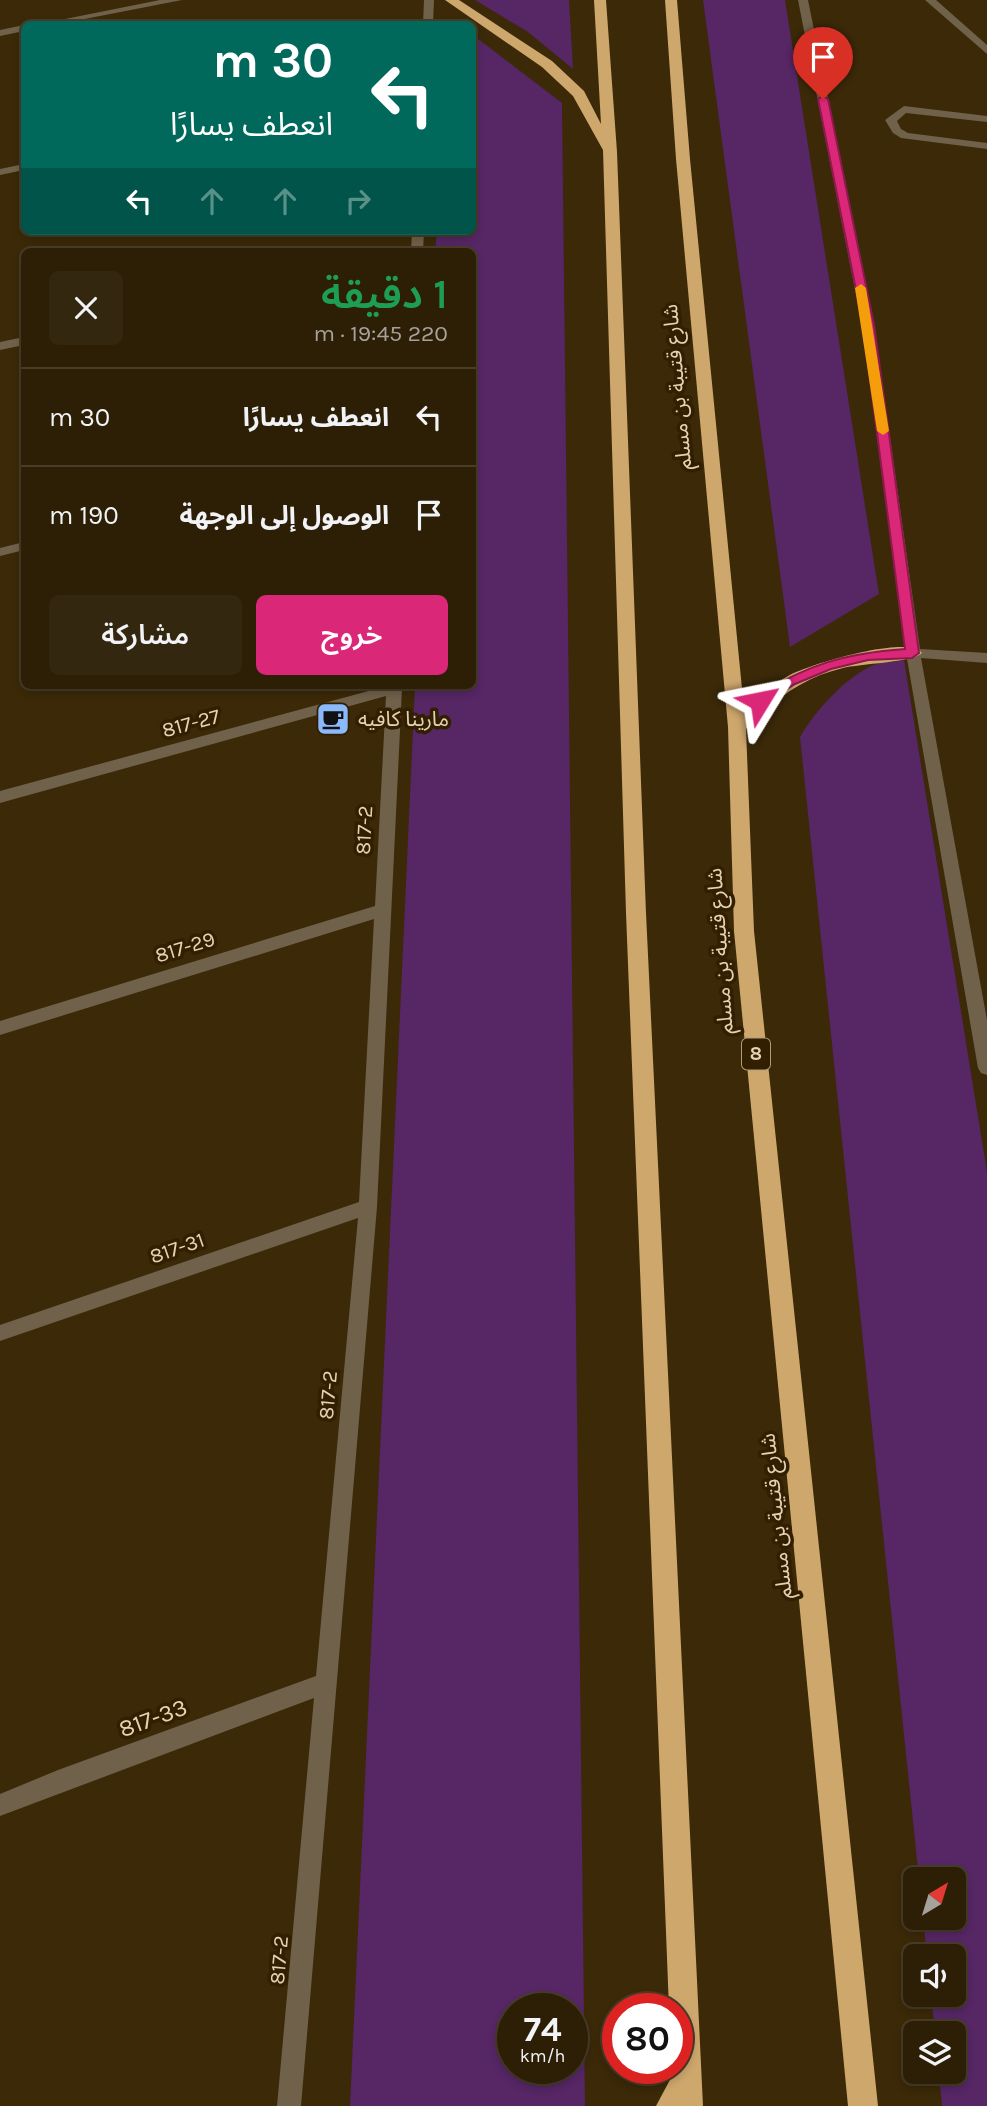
<!DOCTYPE html>
<html lang="ar">
<meta charset="utf-8">
<style>
:root{--surface:#2c1f06;--page:#342710;--text:#f1f3f6;--muted:#a6a29b;--line:#483d28;--accent:#db2777}
body{margin:0;font-family:Karla,"Noto Sans Arabic",sans-serif;background:var(--page);color:var(--text);direction:rtl;height:100vh;display:flex;flex-direction:column;font-size:26px;white-space:nowrap}
*{box-sizing:border-box;margin:0}
p{font-size:23px;color:var(--muted)}
.icon{flex:none;width:38px;height:38px;fill:none;stroke:currentColor;stroke-width:2;stroke-linecap:round;stroke-linejoin:round}
.map{position:relative;flex:1;overflow:hidden;direction:ltr}
.sheet{position:absolute;left:21px;top:248px;width:455px;height:441px;display:flex;flex-direction:column;background:var(--surface);border-radius:10px;box-shadow:0 4px 10px #0003,0 0 0 2px var(--line);direction:rtl}
.sheet>*{flex:none}
.hud{position:absolute;left:21px;top:21px;width:455px;height:214px;border-radius:10px;box-shadow:0 4px 10px #0003,0 0 0 2px var(--line);direction:rtl;background:#00695c;color:#fff;overflow:hidden}
.needle{width:46px;rotate:38deg}
.controls{position:absolute;left:903px;top:1867px;display:grid;gap:14px}
.controls a{display:grid;place-items:center;width:63px;height:63px;border-radius:10px;background:var(--surface);box-shadow:0 4px 10px #0003,0 0 0 2px var(--line);font-size:35px}
.speed{position:absolute;left:497px;top:1993px;display:flex;gap:14px;font-size:35px;font-weight:700;text-align:center}
.speed>*{display:grid;place-content:center;width:91px;height:91px;border-radius:50%;background:var(--surface);box-shadow:0 4px 10px #0003,0 0 0 2px var(--line);line-height:1}
.speed small{font-size:18px;font-weight:400}
.speed .limit{border:10px solid #d22;background:#fff;color:#111}
.pin{position:absolute;display:grid;place-items:center;width:60px;height:60px;color:#fff;margin:-72px -30px;border-radius:50% 50% 50% 0;rotate:-45deg;box-shadow:0 0 7px #0007}
.pin .icon{rotate:45deg}
.me{position:absolute;width:77px;margin:-38px;rotate:55deg;stroke-linejoin:round;filter:drop-shadow(0 0 5px #0008)}
.turn{display:flex;align-items:center;gap:24px;height:147px;padding:0 28px;font-size:32px}
.turn .icon{width:91px;height:91px;stroke-width:2.5}
.turn b{display:block;font-size:49px;line-height:60px}
.lanes{display:flex;align-items:center;height:66px;padding:0 28px;background:#0003;justify-content:center;gap:35px;direction:ltr}
.lanes .off{opacity:.35}
.round{display:grid;place-items:center;flex:none;width:74px;height:74px;border-radius:10px;background:var(--page)}
.headline{display:flex;align-items:center;justify-content:space-between;height:119px;padding:0 28px}
h1{font-size:42px;font-weight:600;line-height:52px;color:#1e9e55}
.primary-button{display:flex;gap:14px;margin-top:auto;padding:14px 28px}
.primary-button a{flex:1;height:80px;border-radius:10px;background:var(--accent);color:#fff;font-size:28px;font-weight:600;line-height:80px;text-align:center}
.primary-button a+a{background:var(--page);color:var(--text)}
ul{padding:0;list-style:none}
li{display:flex;align-items:center;gap:21px;height:98px;padding:0 28px;border-top:2px solid var(--line)}
li div{flex:1}
li b{display:block;font-size:26px}
li em{font-style:normal}
.map>svg:first-child{display:block}
</style>
<div class="map">
<svg width="987" height="2106" viewBox="0 0 987 2106">
<rect width="100%" height="100%" fill="#3b2908"/>
<path fill="#562665" fill-rule="evenodd" d="M475,0h94l4,69 -45,-37z
M703,0h82l94,594 -89,53z
M473,35l89,68 23,2003h-235l65,-1420h57v-434h-37l2,-21h35zM572,2009v59h-59v-59z
M904,660l83,512v934h-45l-3,-34h15v-38l-19,-1 -4,-38h23v-39h-27l-4,-38h31v-38l-35,-1 -119,-1142c15,-26 44,-58 71,-71 9,-4 23,-4 33,-6z"/>
<g fill="none" stroke-linecap="round" stroke-linejoin="round">
<path fill="#70614a" fill-rule="evenodd" d="M160,0h22l-123,24h-19z
M424,0h10l-1,24h-10z
M798,0h10l66,325 46,324 67,4v10l-66,-5 66,362v55l-6,-2 -3,-5 -72,-415 -44,-328z
M925,0h11l51,45v9z
M24,25v6l-24,5v-6z
M904,106l83,10v6l-81,-9 -9,8 4,8 7,4 79,10v6l-86,-11 -8,-5 -8,-13z
M24,164v6l-24,5v-6z
M412,231h12l-1,21h-12z
M24,337v8l-24,5v-8z
M24,542v8l-24,6v-8z
M387,686h14l1,3 -25,518 -76,899h-24l37,-408 -314,118v-22l58,-24 258,-94 42,-458 -358,123v-16l359,-123 15,-283 -374,116v-14l375,-115 11,-210 -386,107v-12z"/>
<path fill="#cea76d" fill-rule="evenodd" d="M445,0h14l93,61 32,30 17,33 -7,-124h12l11,152 29,761 57,1193h-47l16,-30v-8h5v-59h-8l-43,-1096 -23,-763 -30,-54 -31,-29z
M665,0h12l13,159 54,550c13,-13 28,-24 44,-33 19,-11 120,-42 134,-23 -7,9 -64,11 -79,15 -39,9 -70,32 -97,61l8,202 124,1175h-30l-114,-1175 -6,-204 -52,-568z"/>
</g>
<path fill="#db2777" stroke="#8e194d" stroke-width="2" d="M823,96l5,3 46,226 45,328 -7,5 -44,2 -37,9 -36,15 -35,22 -7,-5 2,-3c49,-33 91,-45 150,-49l-42,-324 -45,-226z"/>
<path fill="#f59e0b" d="M861,284l5,4 23,143 -6,4 -6,-4 -22,-143z"/>
<defs>
<symbol id="cafe-square" viewBox="-11 -11 22 22"><rect x="-9" y="-9" width="18" height="18" rx="4" fill="#8bbafc" stroke="#311f00"/><path d="M-5.5-4.5H6V0H3Q3 3.5 0 3.5H-2.5Q-5.5 3.5-5.5 0ZM3-3.2v2h1.7v-2ZM-6 4.5H4V6H-6Z" fill="#111"/></symbol>
</defs>
<g fill-rule="evenodd">
<use href="#cafe-square" x="314" y="700" width="38" height="38"/>
</g>
<g text-anchor="middle" dominant-baseline="central" stroke-width="7" stroke-linejoin="round" paint-order="stroke">
<rect fill="#311f00" stroke="#af9c7e" stroke-width="2" x="742" y="1038.5" width="28" height="31" rx="5"/>
<g font-size="19" font-weight="bold" fill="#e5d1b4">
<text x="756" y="1054">8</text>
</g>
<g font-size="21" fill="#e5d1b4" stroke="#311f00">
<text transform="translate(677 387) rotate(-95)">شارع قتيبة بن مسلم</text>
<text transform="translate(191 723) rotate(-15)">817-27</text>
<text transform="translate(364 830) rotate(-87)">817-2</text>
<text transform="translate(185 947) rotate(-17)">817-29</text>
<text transform="translate(720 951) rotate(-94)">شارع قتيبة بن مسلم</text>
<text transform="translate(177 1248) rotate(-19)">817-31</text>
<text transform="translate(328 1395) rotate(-85)">817-2</text>
<text transform="translate(776 1516) rotate(-96)">شارع قتيبة بن مسلم</text>
<text transform="translate(279 1960) rotate(-85)">817-2</text>
</g>
<g font-size="21" fill="#e5d1b4" stroke="#311f00" text-anchor="start">
<text x="358" y="719">مارينا كافيه</text>
</g>
<g font-size="24" fill="#e5d1b4" stroke="#311f00">
<text transform="translate(153 1718) rotate(-20)">817-33</text>
</g>
</g>
</svg>
<div class="controls">
<a><svg class="needle" viewBox="-14 -14 28 28"><path d="M0-13l5 13h-10z" fill="#e53935"/><path d="M0 13l5-13h-10z" fill="#a6a29b"/></svg></a>
<a><svg class="icon" aria-label="sound" viewBox="0 0 24 24"><path d="M4 9h4l5-4v14l-5-4H4zM17 9q2 3 0 6"/></svg></a>
<a><svg class="icon" aria-label="layers" viewBox="0 0 24 24"><path d="M12 4l9 5-9 5-9-5zM3 14l9 5 9-5"/></svg></a>
</div>
<div class="speed"><div>74<small>km/h</small></div><div class="limit">80</div></div>
<div class="pin" style="left:823px;top:99px;background:#d93025"><svg class="icon" aria-label="arrive" viewBox="0 0 24 24"><path d="M6 21V4h12l-3 4 3 4H6"/></svg></div>
<svg class="me" style="left:760px;top:701px" viewBox="-20 -20 40 40"><path d="M0-17L14 15 0 8-14 15z" fill="#db2777" stroke="#fff" stroke-width="4"/></svg>
<div class="hud">
<div class="turn"><svg class="icon" aria-label="left" viewBox="0 0 24 24"><path d="M17 20v-9H6M10 6l-5 5 5 5"/></svg><div><b>30 m</b>انعطف يسارًا</div></div>
<div class="lanes"><svg class="icon" aria-label="left" viewBox="0 0 24 24"><path d="M17 20v-9H6M10 6l-5 5 5 5"/></svg><svg class="icon off" aria-label="ahead" viewBox="0 0 24 24"><path d="M12 20V5M6 11l6-6 6 6"/></svg><svg class="icon off" aria-label="ahead" viewBox="0 0 24 24"><path d="M12 20V5M6 11l6-6 6 6"/></svg><svg class="icon off" aria-label="right" viewBox="0 0 24 24"><path d="M7 20v-9h11M14 6l5 5-5 5"/></svg></div>
</div>
<section class="sheet">
<div class="headline"><div><h1>1 دقيقة</h1><p>220 m · 19:45</p></div><a class="round"><svg class="icon" aria-label="close" viewBox="0 0 24 24"><path d="M6 6l12 12M18 6L6 18"/></svg></a></div>
<ul>
<li><svg class="icon" aria-label="left" viewBox="0 0 24 24"><path d="M17 20v-9H6M10 6l-5 5 5 5"/></svg><div><b>انعطف يسارًا</b></div><em>30 m</em></li>
<li><svg class="icon" aria-label="arrive" viewBox="0 0 24 24"><path d="M6 21V4h12l-3 4 3 4H6"/></svg><div><b>الوصول إلى الوجهة</b></div><em>190 m</em></li>
</ul>
<div class="primary-button"><a>خروج</a><a>مشاركة</a></div>
</section>
</div>
